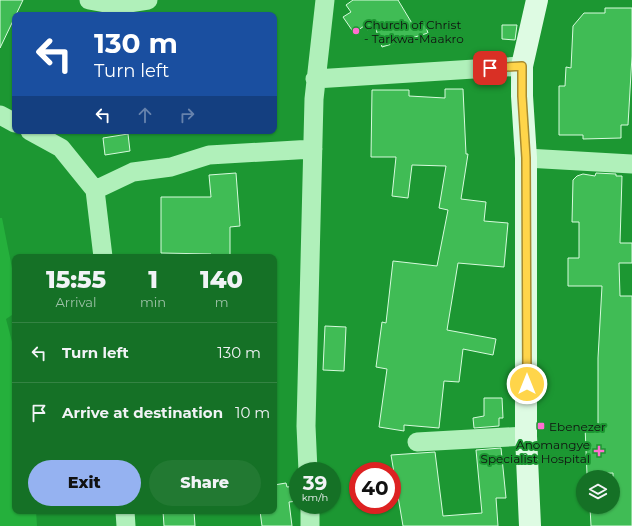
<!DOCTYPE html>
<style>
:root{--surface:#157126;--page:#227932;--text:#f1f3f6;--muted:#9dc2a7;--line:#348343;--accent:#95b2f1}
body{margin:0;font-family:Montserrat,sans-serif;background:var(--page);color:var(--text);height:100vh;display:flex;flex-direction:column;font-size:15px;white-space:nowrap}
*{box-sizing:border-box;margin:0}
p{font-size:13px;color:var(--muted)}
.icon{flex:none;width:22px;height:22px;fill:none;stroke:currentColor;stroke-width:2;stroke-linecap:round;stroke-linejoin:round}
.map{position:relative;flex:1;overflow:hidden}
.panel{position:absolute;left:12px;top:254px;width:265px;height:260px;display:flex;flex-direction:column;background:var(--surface);border-radius:8px;box-shadow:0 1px 3px #0004}
.panel>*{flex:none}
.hud{position:absolute;left:12px;top:12px;width:265px;height:122px;border-radius:8px;box-shadow:0 1px 3px #0004;background:#1a4fa0;color:#fff;overflow:hidden}
.controls{position:absolute;left:576px;top:470px;display:grid;gap:8px}
.controls a{display:grid;place-items:center;width:44px;height:44px;border-radius:50%;background:var(--surface);box-shadow:0 1px 3px #0004;font-size:20px}
.speed{position:absolute;left:289px;top:462px;display:flex;gap:8px;font-size:20px;font-weight:700;text-align:center}
.speed>*{display:grid;place-content:center;width:52px;height:52px;border-radius:50%;background:var(--surface);box-shadow:0 1px 3px #0004;line-height:1}
.speed small{font-size:10px;font-weight:400}
.speed .limit{border:6px solid #d22;background:#fff;color:#111}
.pin{position:absolute;display:grid;place-items:center;width:34px;height:34px;color:#fff;margin:-17px;border-radius:8px;box-shadow:0 2px 6px #0006}
.me{position:absolute;width:44px;margin:-22px;rotate:0deg;stroke-linejoin:round;filter:drop-shadow(0 0 3px #0008)}
.turn{display:flex;align-items:center;gap:14px;height:84px;padding:0 16px;font-size:18px}
.turn .icon{width:52px;height:52px;stroke-width:2.5}
.turn b{display:block;font-size:28px;line-height:34px}
.lanes{display:flex;align-items:center;height:38px;padding:0 16px;background:#0003;justify-content:center;gap:20px;direction:ltr}
.lanes .off{opacity:.35}
.eta{display:flex;justify-content:space-evenly;align-items:center;height:68px;text-align:center}
.eta b{font-size:24px;font-weight:800;line-height:28px}
.action{display:flex;gap:8px;margin-top:auto;padding:8px 16px}
.action a{flex:1;height:46px;border-radius:24px;background:var(--accent);color:#111;font-size:16px;font-weight:800;line-height:46px;text-align:center}
.action a+a{background:var(--page);color:var(--text)}
ul{padding:0;list-style:none}
li{display:flex;align-items:center;gap:12px;height:60px;padding:0 16px;border-top:1px solid var(--line)}
li div{flex:1}
li b{display:block;font-size:15px}
li em{font-style:normal}
.map>svg:first-child{display:block}
</style>
<div class="map">
<svg width="632" height="526" viewBox="0 0 632 526">
<rect width="100%" height="100%" fill="#1c9732"/>
<path fill="#25b03c" d="M0,218h2l13,65v30l-9,6 9,34v158h21l1,15h-37z"/>
<path fill="#40bc55" stroke="#d7fbdd" d="M0,0h23l-23,48z
M353,0h45l15,25 11,-4 4,12 -46,14 -7,-20 -8,3 -3,-4 -10,7 -11,-16 8,-5 -5,-7z
M605,8h27v48l-4,69h-7v13l-38,1v-4h-24v-49h6l1,-19 5,1 2,-42 11,-13h21z
M502,25h15l-2,15 -13,-1z
M445,89h18l3,65h2l-7,45 25,3 -2,19 24,2 -4,44 -46,-4 -11,67 49,9 -3,16 -30,-6 -4,33 -15,-1 -5,47 -35,-3v6l-25,-4 8,-58 -11,-2 6,-45 4,1 7,-62 44,5 11,-56 -9,-2 7,-42 -34,-1 -4,33 -16,-2 4,-39h-25l1,-67h37v6l36,2z
M128,134l2,17 -25,4 -2,-17z
M236,173l4,53 -10,1v30h-19v-3l-50,-1v-56h50l-2,-22z
M596,173l20,1v2h6l-2,67h12v20h-13l1,33h12v230h-41l-1,-19h23v-34l-26,1 -2,-48 13,-1v-67l4,-72h-34v-28h11v-36h-7l1,-42 4,-4 6,-2 12,2z
M325,326l21,1 -2,44 -21,-1z
M484,398h18l1,20h-4v8l-25,2 -1,-10 11,-2z
M501,448l5,50h-10l2,28h-95l-12,-71 44,-3 8,64 39,-3 -6,-63z
M286,483l1,4 11,-1v15l-9,1 3,24h-30l-2,-15h14v-26z
M163,511h31l1,15h-31z"/>
<g fill="none" stroke-linecap="round" stroke-linejoin="round">
<path stroke="#b0f0ba" stroke-width="19" d="M89,0l27,5 32,-5
M315,79l207,-13
M0,115l15,8
M30,131l31,17 34,42 8,67
M526,158l106,6
M95,190l38,-18 38,-5 38,-12 104,-6
M417,442l109,-6
M308,471l-2,-45 8,-327 11,-99
M310,505v21
M125,511l1,15"/>
<path stroke="#defbe3" stroke-width="22" d="M530,526l-4,-90v-278l-4,-62v-30l15,-66"/>
</g>
<g fill="none" stroke-linecap="round" stroke-linejoin="round">
<defs>
<path id="route" d="M490,68l32,-2v30l4,62 1,226"/>
</defs>
<use href="#route" stroke="#a68a30" stroke-width="10"/>
<use href="#route" stroke="#ffd54a" stroke-width="7"/>
</g>
<g fill="#ff6fd0" stroke="#1c9732" stroke-width="1.5">
<circle cx="356" cy="31" r="4"/>
<rect x="537" y="422" width="8" height="8" rx="2"/>
<path d="M597 445h4v4h4v4h-4v4h-4v-4h-4v-4h4z"/>
</g>
<g text-anchor="middle" dominant-baseline="central" stroke-width="4" stroke-linejoin="round" paint-order="stroke">
<g font-size="12" fill="#111" stroke="#1c9732" text-anchor="start">
<text x="364" y="24">Church of Christ<tspan x="364" dy="14">- Tarkwa-Maakro</tspan></text>
<text x="549" y="426">Ebenezer</text>
<text x="590" y="444" text-anchor="end">Anomangye<tspan x="590" dy="14">Specialist Hospital</tspan></text>
</g>
</g>
</svg>
<div class="controls">
<a><svg class="icon" aria-label="layers" viewBox="0 0 24 24"><path d="M12 4l9 5-9 5-9-5zM3 14l9 5 9-5"/></svg></a>
</div>
<div class="speed"><div>39<small>km/h</small></div><div class="limit">40</div></div>
<div class="pin" style="left:490px;top:68px;background:#d93025"><svg class="icon" aria-label="arrive" viewBox="0 0 24 24"><path d="M6 21V4h12l-3 4 3 4H6"/></svg></div>
<svg class="me" style="left:527px;top:384px" viewBox="-20 -20 40 40"><circle r="17" fill="#ffd54a" stroke="#fff" stroke-width="3"/><path d="M0-11L8 9 0 5-8 9z" fill="#fff"/></svg>
<div class="hud">
<div class="turn"><svg class="icon" aria-label="left" viewBox="0 0 24 24"><path d="M17 20v-9H6M10 6l-5 5 5 5"/></svg><div><b>130 m</b>Turn left</div></div>
<div class="lanes"><svg class="icon" aria-label="left" viewBox="0 0 24 24"><path d="M17 20v-9H6M10 6l-5 5 5 5"/></svg><svg class="icon off" aria-label="ahead" viewBox="0 0 24 24"><path d="M12 20V5M6 11l6-6 6 6"/></svg><svg class="icon off" aria-label="right" viewBox="0 0 24 24"><path d="M7 20v-9h11M14 6l5 5-5 5"/></svg></div>
</div>
<section class="panel">
<div class="eta">
<div><b>15:55</b><p>Arrival</p></div>
<div><b>1</b><p>min</p></div>
<div><b>140</b><p>m</p></div>
</div>
<ul>
<li><svg class="icon" aria-label="left" viewBox="0 0 24 24"><path d="M17 20v-9H6M10 6l-5 5 5 5"/></svg><div><b>Turn left</b></div><em>130 m</em></li>
<li><svg class="icon" aria-label="arrive" viewBox="0 0 24 24"><path d="M6 21V4h12l-3 4 3 4H6"/></svg><div><b>Arrive at destination</b></div><em>10 m</em></li>
</ul>
<div class="action"><a>Exit</a><a>Share</a></div>
</section>
</div>
